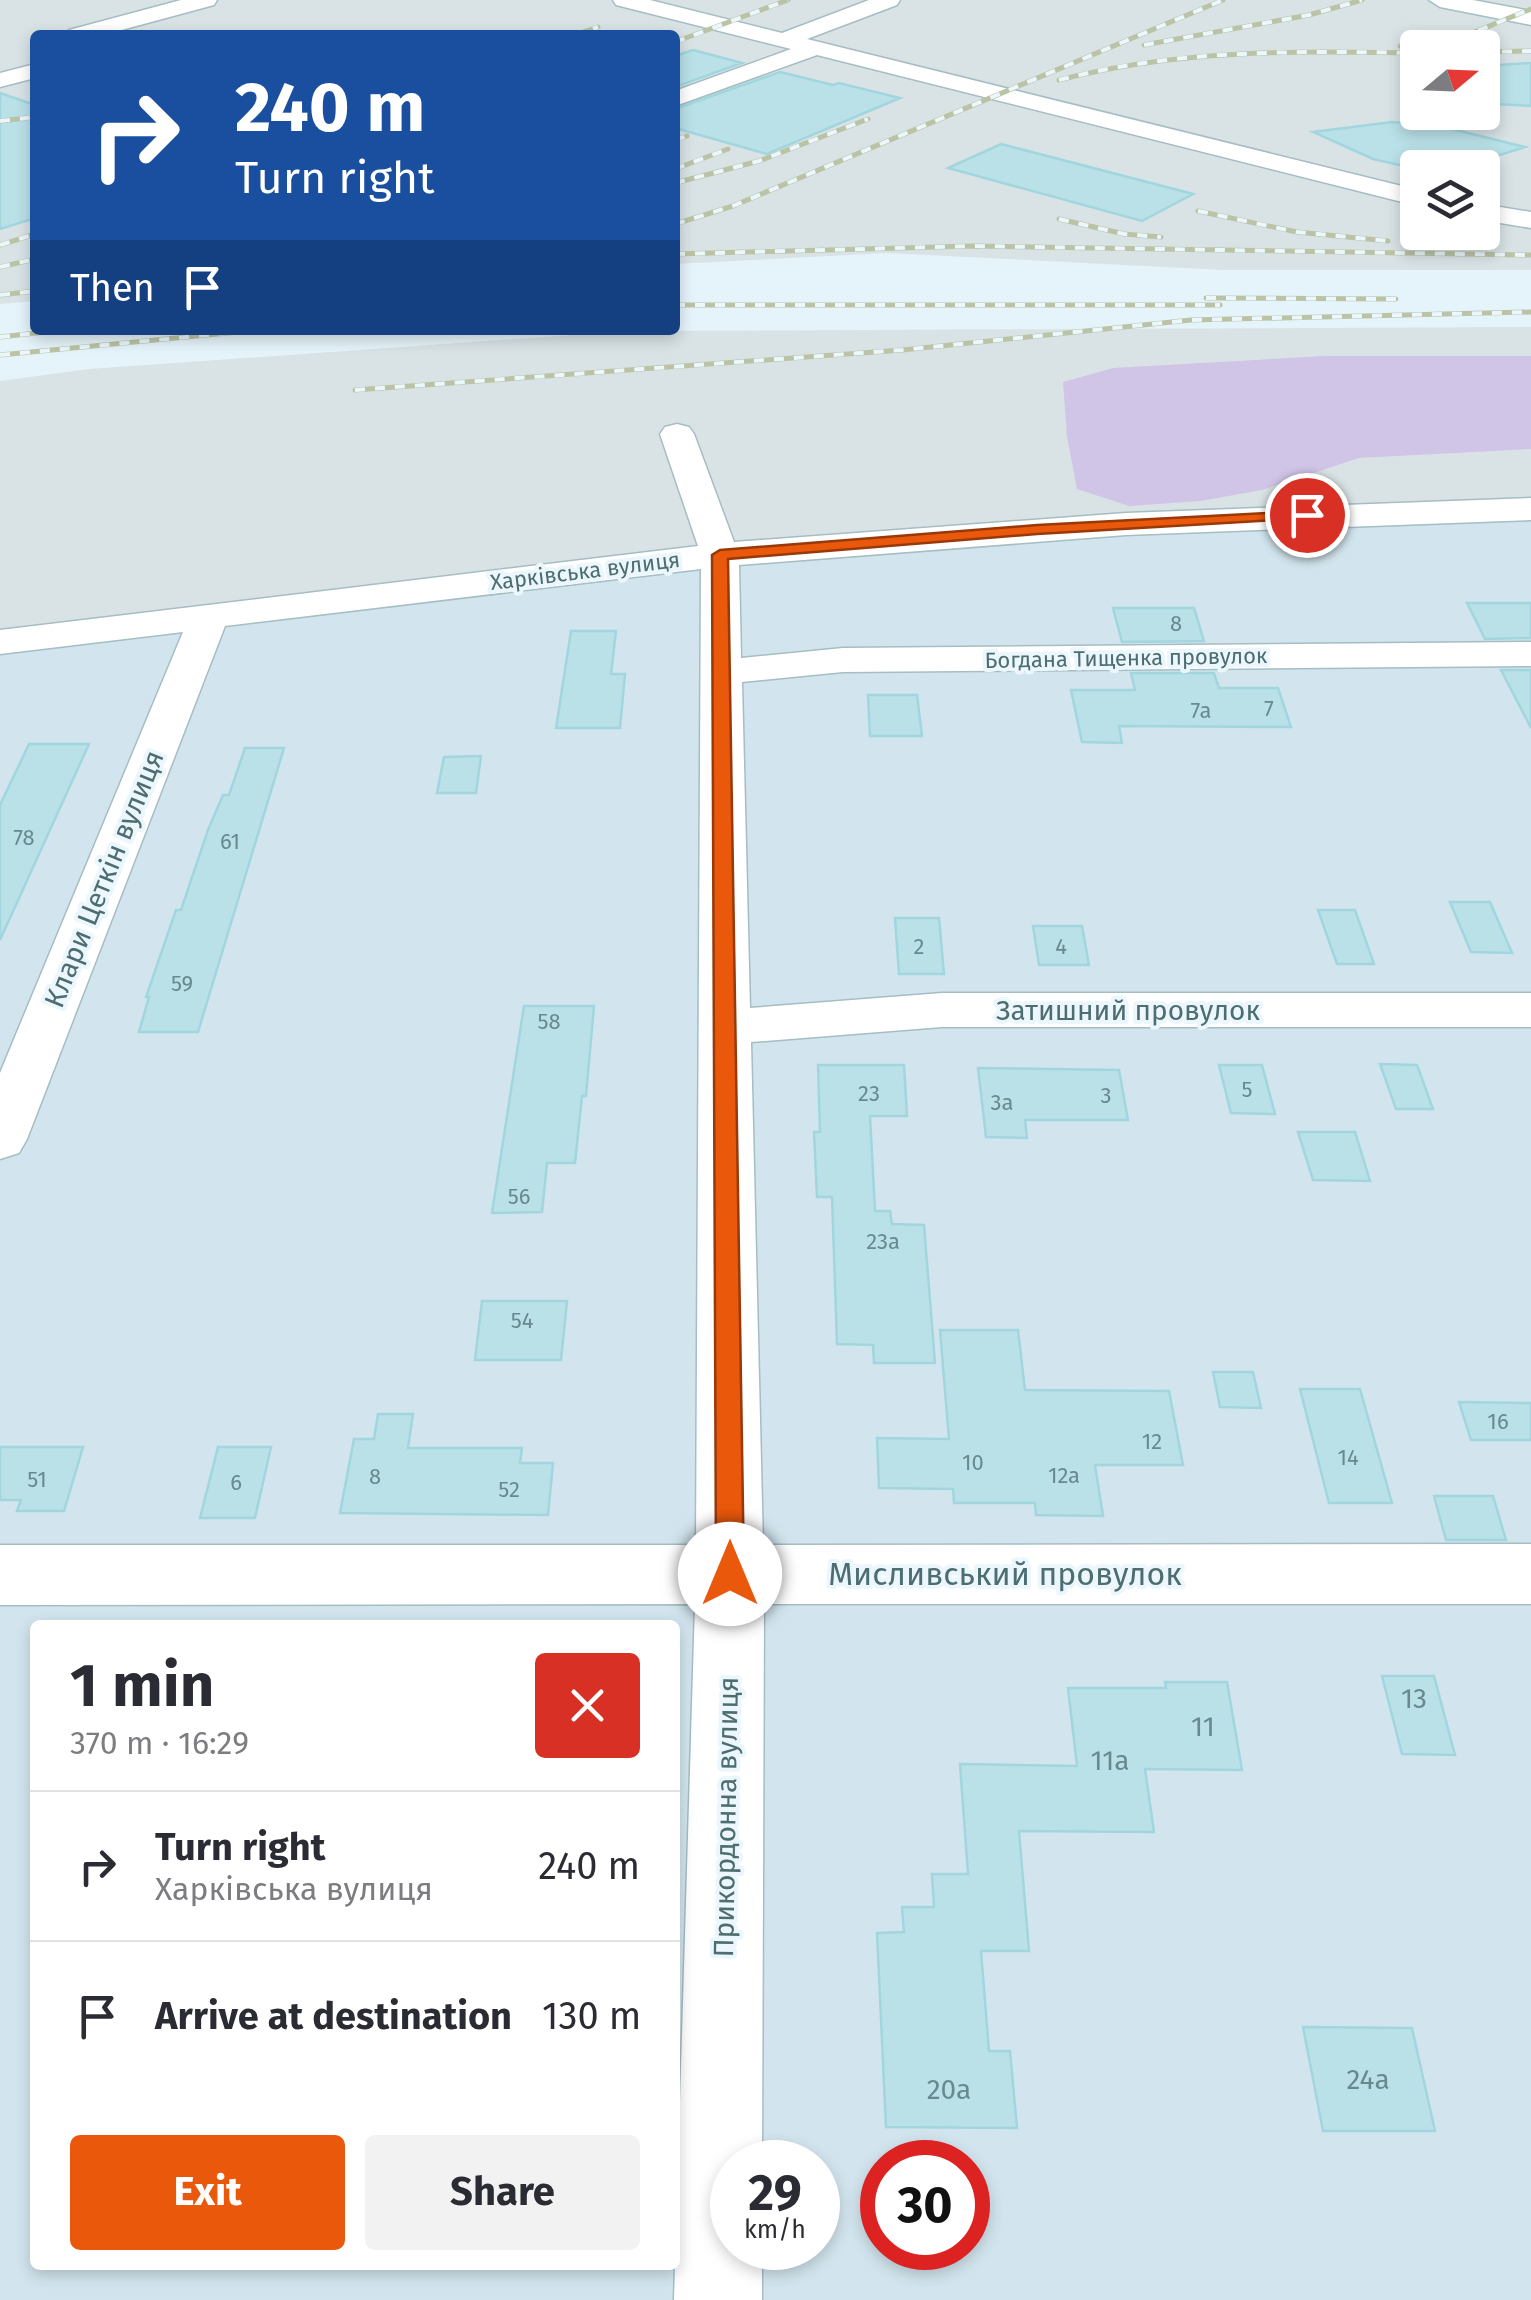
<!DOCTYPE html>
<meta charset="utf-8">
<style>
:root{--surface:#fff;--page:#f2f2f3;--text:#2b2b33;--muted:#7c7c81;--line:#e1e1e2;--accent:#ea580c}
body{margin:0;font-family:"Fira Sans",sans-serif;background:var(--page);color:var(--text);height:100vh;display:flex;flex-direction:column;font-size:38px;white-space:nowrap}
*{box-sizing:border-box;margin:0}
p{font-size:32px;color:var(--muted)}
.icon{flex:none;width:55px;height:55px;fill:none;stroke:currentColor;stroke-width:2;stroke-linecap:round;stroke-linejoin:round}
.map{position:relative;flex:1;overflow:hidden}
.sheet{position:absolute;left:30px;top:1620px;width:650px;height:650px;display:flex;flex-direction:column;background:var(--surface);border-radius:10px;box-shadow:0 5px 15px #0003}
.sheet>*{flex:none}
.guide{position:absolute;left:30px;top:30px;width:650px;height:305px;border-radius:10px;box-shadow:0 5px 15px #0003;background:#1a4fa0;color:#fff;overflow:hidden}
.needle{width:65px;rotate:71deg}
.controls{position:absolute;left:1400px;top:30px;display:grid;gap:20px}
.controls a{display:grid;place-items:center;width:100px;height:100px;border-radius:10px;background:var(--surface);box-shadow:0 5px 15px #0003;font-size:50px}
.speed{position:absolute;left:710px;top:2140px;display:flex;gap:20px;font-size:50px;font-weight:700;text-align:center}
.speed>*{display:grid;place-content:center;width:130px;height:130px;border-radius:50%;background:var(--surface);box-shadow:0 5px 15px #0003;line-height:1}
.speed small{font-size:25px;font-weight:400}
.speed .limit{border:15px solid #d22;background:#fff;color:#111}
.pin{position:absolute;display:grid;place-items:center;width:85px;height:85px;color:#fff;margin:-42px;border:5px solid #fff;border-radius:50%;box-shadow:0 2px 10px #0007}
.me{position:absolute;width:110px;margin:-55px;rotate:0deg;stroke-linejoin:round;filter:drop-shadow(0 0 8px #0008)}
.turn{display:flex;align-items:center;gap:35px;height:210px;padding:0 40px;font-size:45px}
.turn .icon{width:130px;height:130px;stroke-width:2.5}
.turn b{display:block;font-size:70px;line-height:85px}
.then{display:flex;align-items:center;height:95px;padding:0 40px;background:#0003;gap:20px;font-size:38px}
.round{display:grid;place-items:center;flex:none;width:105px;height:105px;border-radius:10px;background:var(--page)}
.headline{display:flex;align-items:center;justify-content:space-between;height:170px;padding:0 40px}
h1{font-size:60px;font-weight:700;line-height:75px}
.primary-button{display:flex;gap:20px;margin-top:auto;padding:20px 40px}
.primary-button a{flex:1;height:115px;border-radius:10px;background:var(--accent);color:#fff;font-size:40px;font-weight:700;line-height:115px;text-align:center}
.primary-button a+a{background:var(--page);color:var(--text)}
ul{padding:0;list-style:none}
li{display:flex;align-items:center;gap:30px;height:150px;padding:0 40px;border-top:2px solid var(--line)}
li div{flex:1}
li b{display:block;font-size:38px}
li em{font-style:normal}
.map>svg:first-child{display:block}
</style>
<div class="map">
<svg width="1531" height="2300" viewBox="0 0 1531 2300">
<rect width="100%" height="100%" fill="#e5f3fa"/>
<path fill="#d2e5ee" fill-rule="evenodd" d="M1531,500v1800h-1531v-1668l717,-86zM35,1625h640v640h-640zM732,2162h86v86h-86zM882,2162h86v86h-86z"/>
<path fill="#d9e3e6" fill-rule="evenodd" d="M0,0h1531v270h-307l-337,-17 -212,11v-229h-640v266l-35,3zM1418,48h64v64h-64zM1418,168h64v64h-64z
M1531,327v173l-230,7 -1301,125v-251l89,-12 540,-38z"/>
<path fill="#d1c5e7" d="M1324,356h207v93l-172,9 -97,32 -61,11 -72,5 -52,-17 -10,-52 -4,-55 50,-14z"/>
<path fill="#bae1e8" stroke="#a1d6df" stroke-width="2.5" d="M693,50l49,13 -67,24v-31z
M1531,63v43l-49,-3v-37z
M780,72l53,13 6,-2 61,15 -133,56 -92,-26v-19z
M0,93l35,12v113l-35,11z
M1392,122l48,4 85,21 -59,19 -54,2 -39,-9 -60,-27z
M1001,144l192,50 -51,27 -194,-53z
M1467,603h64v35l-46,1z
M1113,608h81l10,33 -82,1z
M571,631h45l-5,43h14l-5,54h-64z
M1501,670h30v58z
M1131,673h83l5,15h59l13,39 -172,-1 3,17 -40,-1 -11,-52h64z
M868,695h49l5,41h-52z
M29,744h60l-89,196v-135z
M245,748h39l-86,284h-59l10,-35h-3l30,-87h5l27,-80 15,-35h6z
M481,756l-5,37h-39l7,-36z
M1450,902h40l22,51 -41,-1z
M1318,910h37l19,54h-37z
M895,918h44l5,56h-45z
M1033,926h49l7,39h-50z
M524,1006h70l-8,90h-4l-7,67h-28l-5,49 -50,1z
M1380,1064l37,1 16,44h-37z
M818,1065h86l3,51h-37l5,95h15l2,13 32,1 11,138h-61l-1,-18 -36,-1 -5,-147h-15l-3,-65h6z
M1219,1065h43l13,49 -44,-1z
M978,1068l141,2 9,50h-103l2,18 -41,-1z
M1298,1132h57l15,49 -57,-1z
M482,1301h85l-6,59h-86z
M940,1330h78l7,60 144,1 14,74h-88l8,51 -67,-1 -1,-12h-81l-1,-14 -74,-1 -2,-50 72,1z
M1213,1372h40l8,36 -41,-1z
M1300,1389h60l32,114h-63z
M1459,1402l72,1v37h-60z
M378,1414h35l-5,34h114l-2,15h33l-5,52 -208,-2 14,-74h20z
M0,1447h83l-19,64h-47l4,-11h-21z
M218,1447h53l-16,71h-55z
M1434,1496h59l13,44h-60z
M1382,1676h52l21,79 -53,-1z
M1165,1682h62l15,88 -97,-1 9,63 -135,-1 10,120h-48l8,100h21l7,77 -131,-1 -9,-194 27,-1 -2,-25h32l-2,-33h36l-8,-110 117,2 -9,-78h98z
M1303,2027l109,1 23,103h-112z"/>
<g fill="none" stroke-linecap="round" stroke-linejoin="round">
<defs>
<path id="minor" d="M181,0h36l-3,5 -111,30h-37l3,-5z
M613,0h37l132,33 87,-33h31l-3,5 -90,34 611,151v16l-601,-151 -142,51v-15l116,-42 -175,-44z
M1429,0h44l58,11v14l-91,-18z
M35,64v14l-35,9v-14z
M1482,204l49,8v16l-49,-8z
M677,424l12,3 5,7 40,108 392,-29 405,-15v22l-405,15 -387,30 2,93 102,-10 688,-6v24l-688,6 -101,10 8,326 192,-15h589v34h-589l-191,15 12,503 768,-1v60h-767l-2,558h-30v86h30v52h-88l21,-696 -695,1v-60h696l5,-976 -476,57 -198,513 -8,14 -19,6v-86l183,-441 -183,22v-24l698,-84 -38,-112 5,-7z"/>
</defs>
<use href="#minor" stroke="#a5bdc3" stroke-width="3"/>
<use href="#minor" fill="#fff" fill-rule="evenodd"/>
<defs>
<path id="rail" d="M574,35l24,-8
M675,42l113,-42
M1144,45l165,-30 53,-15
M1400,46l65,-10 66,-27
M1482,52l49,-1
M1059,80c119,-31 237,-29 359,-27
M0,121l35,-4
M675,140l12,-4
M675,169l53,-20
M675,183l84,-22 109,-42
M1198,211l99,21 91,9
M1059,219l65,15 37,3
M675,224l58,-18 490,-206
M0,245l35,-11
M675,254l298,-8 558,9
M0,267l35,-8
M0,295l35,-4
M1206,298l190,1
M675,305h545
M0,337l63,-7
M0,355l259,-25
M355,390l547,-40 289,-30 340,-8"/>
</defs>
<use href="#rail" stroke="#bac3a5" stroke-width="5"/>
<use href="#rail" stroke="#ebf7fd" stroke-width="4" stroke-dasharray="10" stroke-linecap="butt"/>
</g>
<path fill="#ea580c" stroke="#983908" stroke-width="2.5" d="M1307,511l8,4 -3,3 -275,16 -309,25 16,1015 -4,9 -10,4 -10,-4 -4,-9 -4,-1019 8,-5 317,-25z"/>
<g text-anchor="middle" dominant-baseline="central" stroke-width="8" stroke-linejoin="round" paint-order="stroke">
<g font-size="22" fill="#4d6d71" stroke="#ebf7fd">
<text transform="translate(585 571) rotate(-7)">Харківська вулиця</text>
<text transform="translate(1126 658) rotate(-1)">Богдана Тищенка провулок</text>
</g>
<g font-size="22" fill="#688a8f">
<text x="1176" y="623">8</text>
<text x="1269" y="708">7</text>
<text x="1201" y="710">7а</text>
<text x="24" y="837">78</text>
<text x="230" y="841">61</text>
<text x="919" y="946">2</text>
<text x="1061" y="946">4</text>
<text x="182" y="983">59</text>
<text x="549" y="1021">58</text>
<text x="1247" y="1089">5</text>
<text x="869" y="1093">23</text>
<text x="1106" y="1095">3</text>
<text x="1002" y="1102">3а</text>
<text x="519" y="1196">56</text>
<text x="883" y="1241">23а</text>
<text x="522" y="1320">54</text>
<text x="1498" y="1421">16</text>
<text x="1152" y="1441">12</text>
<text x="1348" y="1457">14</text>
<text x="973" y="1462">10</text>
<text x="1064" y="1475">12а</text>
<text x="375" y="1476">8</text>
<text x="37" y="1479">51</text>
<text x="236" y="1482">6</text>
<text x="509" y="1489">52</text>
</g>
<g font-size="28" fill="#4d6d71" stroke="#ebf7fd">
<text transform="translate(104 879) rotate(-68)">Клари Цеткін вулиця</text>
<text x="1128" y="1010">Затишний провулок</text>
<text transform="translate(726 1817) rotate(-89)">Прикордонна вулиця</text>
</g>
<g font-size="28" fill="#688a8f">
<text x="1414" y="1698">13</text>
<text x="1203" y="1726">11</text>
<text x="1110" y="1760">11а</text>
<text x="1368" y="2079">24а</text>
<text x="949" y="2089">20а</text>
</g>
<g font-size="32" fill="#4d6d71" stroke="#ebf7fd">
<text x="1005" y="1574">Мисливський провулок</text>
</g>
</g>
</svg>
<div class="controls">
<a><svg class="needle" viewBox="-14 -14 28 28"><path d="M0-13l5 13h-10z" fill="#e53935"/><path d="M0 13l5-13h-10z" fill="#7c7c81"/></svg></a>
<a><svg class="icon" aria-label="layers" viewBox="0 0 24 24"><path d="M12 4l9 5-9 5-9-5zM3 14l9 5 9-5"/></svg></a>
</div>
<div class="speed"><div>29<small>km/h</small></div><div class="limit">30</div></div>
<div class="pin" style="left:1307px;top:515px;background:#d93025"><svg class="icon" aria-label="arrive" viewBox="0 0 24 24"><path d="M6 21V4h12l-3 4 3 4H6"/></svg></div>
<svg class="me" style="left:730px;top:1574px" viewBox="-20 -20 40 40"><circle r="19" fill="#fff"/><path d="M0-13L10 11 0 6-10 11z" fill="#ea580c"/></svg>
<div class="guide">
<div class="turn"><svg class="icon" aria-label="right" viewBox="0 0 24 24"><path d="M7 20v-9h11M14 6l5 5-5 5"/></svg><div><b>240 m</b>Turn right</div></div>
<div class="then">Then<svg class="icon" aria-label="arrive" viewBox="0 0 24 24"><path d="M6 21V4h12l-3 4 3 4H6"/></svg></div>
</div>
<section class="sheet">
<div class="headline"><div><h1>1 min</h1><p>370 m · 16:29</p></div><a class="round" style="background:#d93025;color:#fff"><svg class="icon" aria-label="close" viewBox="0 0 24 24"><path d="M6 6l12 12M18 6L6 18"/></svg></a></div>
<ul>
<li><svg class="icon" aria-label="right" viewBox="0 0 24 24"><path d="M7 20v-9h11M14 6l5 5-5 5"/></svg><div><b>Turn right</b><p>Харківська вулиця</p></div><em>240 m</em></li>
<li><svg class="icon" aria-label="arrive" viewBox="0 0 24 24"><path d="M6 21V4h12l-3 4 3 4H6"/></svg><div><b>Arrive at destination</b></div><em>130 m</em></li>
</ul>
<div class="primary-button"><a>Exit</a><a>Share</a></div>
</section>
</div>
